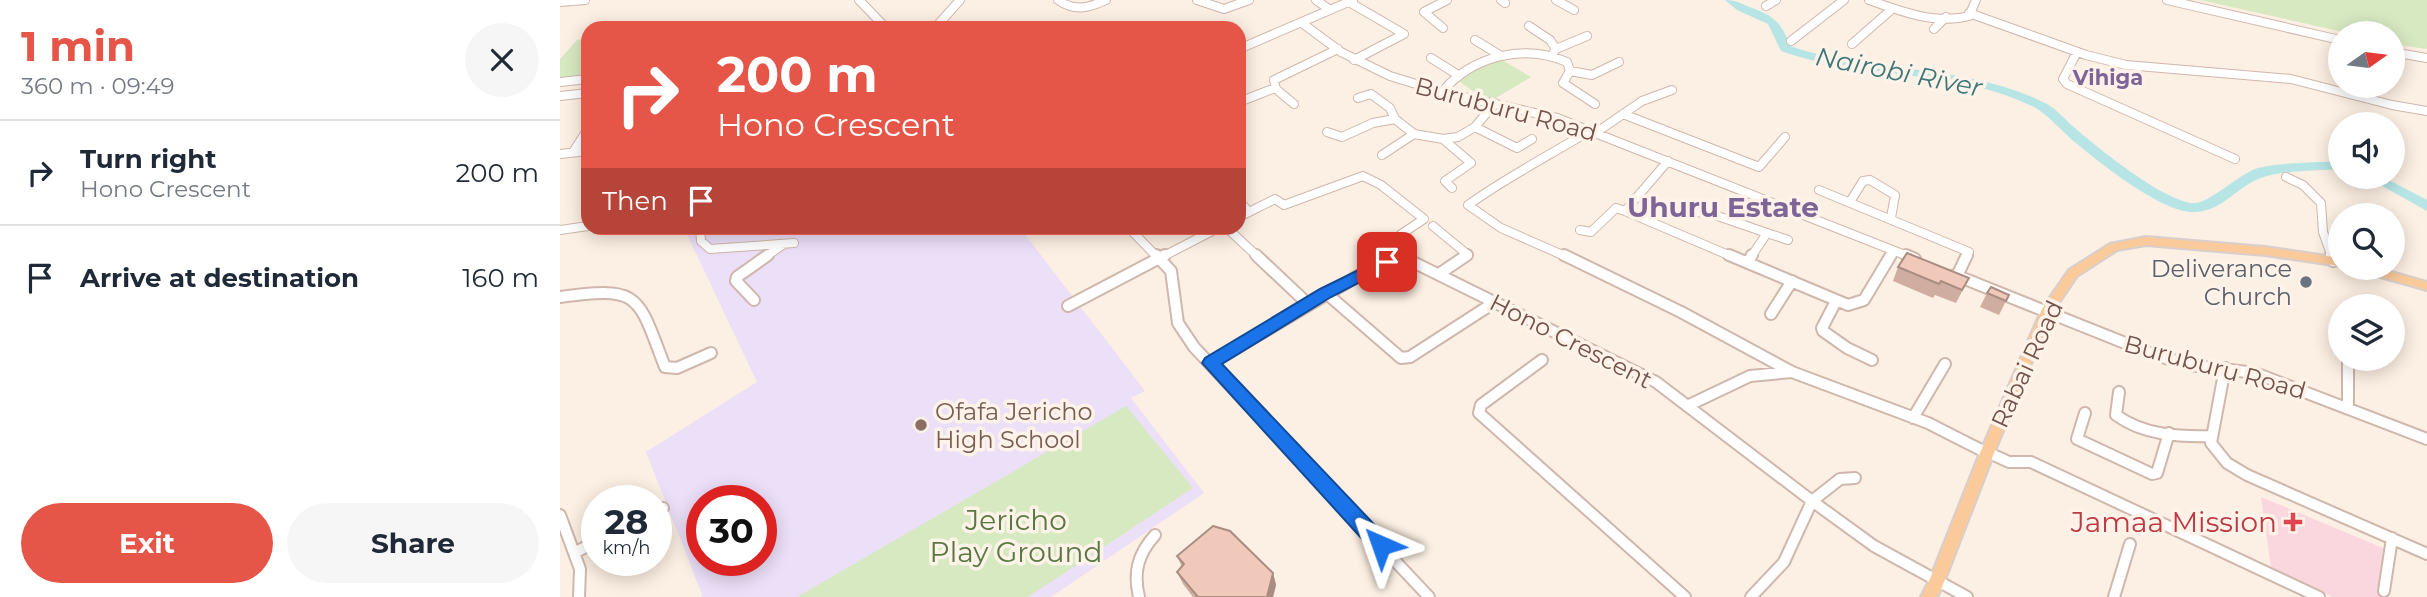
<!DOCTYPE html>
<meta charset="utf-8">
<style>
:root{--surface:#fff;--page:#f6f6f7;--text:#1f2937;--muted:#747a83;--line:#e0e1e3;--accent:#e55648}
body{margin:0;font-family:Montserrat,sans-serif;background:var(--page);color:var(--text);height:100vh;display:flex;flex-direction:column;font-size:26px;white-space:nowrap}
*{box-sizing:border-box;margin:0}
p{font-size:23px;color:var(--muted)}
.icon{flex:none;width:38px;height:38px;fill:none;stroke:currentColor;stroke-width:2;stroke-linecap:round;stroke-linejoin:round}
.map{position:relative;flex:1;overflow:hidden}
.details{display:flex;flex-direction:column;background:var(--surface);width:560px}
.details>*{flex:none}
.banner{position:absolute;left:21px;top:21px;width:665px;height:214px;border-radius:21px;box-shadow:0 4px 18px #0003;background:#e55648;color:#fff;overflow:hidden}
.needle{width:46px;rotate:76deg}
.controls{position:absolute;left:1768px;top:21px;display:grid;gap:14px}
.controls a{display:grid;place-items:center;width:77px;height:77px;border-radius:50%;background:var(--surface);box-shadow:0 4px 18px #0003;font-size:35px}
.speed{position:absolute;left:21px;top:485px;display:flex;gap:14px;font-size:35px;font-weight:700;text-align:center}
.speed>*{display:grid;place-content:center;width:91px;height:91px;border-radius:50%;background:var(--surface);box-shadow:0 4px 18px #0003;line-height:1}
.speed small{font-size:18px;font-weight:400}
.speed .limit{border:10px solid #d22;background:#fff;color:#111}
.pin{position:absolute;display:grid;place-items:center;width:60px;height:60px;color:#fff;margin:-30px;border-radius:14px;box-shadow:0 4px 10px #0006}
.me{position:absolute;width:77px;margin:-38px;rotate:317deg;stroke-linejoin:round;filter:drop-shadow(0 0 5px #0008)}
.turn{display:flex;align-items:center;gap:24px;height:147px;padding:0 21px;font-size:32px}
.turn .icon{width:91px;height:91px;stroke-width:2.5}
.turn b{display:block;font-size:49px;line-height:60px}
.then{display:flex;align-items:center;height:66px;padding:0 21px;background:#0003;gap:14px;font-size:26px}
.round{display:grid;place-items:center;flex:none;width:74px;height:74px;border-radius:37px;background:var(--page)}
.summary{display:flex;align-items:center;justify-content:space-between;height:119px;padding:0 21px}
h1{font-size:42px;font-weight:700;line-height:52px;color:var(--accent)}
.button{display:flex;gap:14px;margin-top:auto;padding:14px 21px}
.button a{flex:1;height:80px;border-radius:42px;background:var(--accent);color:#fff;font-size:28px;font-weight:700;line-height:80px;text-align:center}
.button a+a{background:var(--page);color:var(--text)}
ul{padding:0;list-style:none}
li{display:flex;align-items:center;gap:21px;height:105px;padding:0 21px;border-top:2px solid var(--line)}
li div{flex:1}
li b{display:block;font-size:26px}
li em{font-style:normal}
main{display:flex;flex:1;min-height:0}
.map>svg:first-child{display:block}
</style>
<main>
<section class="details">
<div class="summary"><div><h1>1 min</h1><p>360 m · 09:49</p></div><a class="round"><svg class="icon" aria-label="close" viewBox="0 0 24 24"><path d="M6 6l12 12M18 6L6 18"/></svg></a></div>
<ul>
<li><svg class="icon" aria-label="right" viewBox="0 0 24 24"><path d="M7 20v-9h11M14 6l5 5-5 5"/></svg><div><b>Turn right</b><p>Hono Crescent</p></div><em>200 m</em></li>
<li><svg class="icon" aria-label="arrive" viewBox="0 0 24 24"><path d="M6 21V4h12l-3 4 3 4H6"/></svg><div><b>Arrive at destination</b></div><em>160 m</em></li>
</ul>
<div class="button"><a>Exit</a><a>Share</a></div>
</section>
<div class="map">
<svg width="1867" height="597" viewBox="0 0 1867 597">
<rect width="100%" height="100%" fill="#fcefe3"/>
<path fill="#ecdff8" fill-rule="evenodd" d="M124,228h336l125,163 -14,7 73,95 -153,104h-348l-57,-145 111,-70zM142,500h59v60h-59z"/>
<path fill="#fad6df" d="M1701,497l122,51 -2,49h-48l-62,-30z"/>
<path fill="#d7e9c1" d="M1640,0h227v49l-35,-5v-11h-44z
M28,38v39l-28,3v-21l17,-19z
M937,57l34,20 -42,25 -35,-24z
M566,406l67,82 -165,109h-231z"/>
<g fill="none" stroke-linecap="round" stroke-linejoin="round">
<path fill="#b7e5e5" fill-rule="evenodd" d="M1165,0c12,0 16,4 27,8 22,8 30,15 38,38 82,28 174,17 253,56 12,5 22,18 33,27 22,19 92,76 120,74 14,-1 41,-27 59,-34 20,-7 62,-6 85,-8v8c-23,2 -59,1 -79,9 -23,8 -39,33 -65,34 -33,3 -101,-53 -126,-74 -11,-10 -23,-24 -36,-31 -79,-39 -172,-27 -253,-56l-13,-27 -31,-14z
M1806,177h17l44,23v11z"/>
<defs>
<path id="minor-far1" d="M299,0l27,28
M498,0c17,12 30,8 48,0
M637,0l27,9 25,-9
M756,0l14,10
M941,0l4,3
M996,0l18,10
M1309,0c30,11 68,25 100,16l7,-16
M1607,0l173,40
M0,2l25,-2
M789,2l55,32 -50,26
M1206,6l10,-6
M1409,13l117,42 40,10 165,14 101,26 35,6
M742,23l39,29 49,24 52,16 115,26 353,139
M969,26l21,14 6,9
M375,28l25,-28
M883,28l-19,-16 23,-12
M1374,29l12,-12
M915,40l26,16
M1231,41l53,-41
M1292,44l40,-35
M679,49l114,-49
M1517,52l-14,27 4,5 168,75
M1832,52l35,6
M992,55l4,-6 31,-13
M871,58l27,17
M1010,71l22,4 27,-13
M0,82l28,-3
M882,92c30,-36 82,-49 125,-30l3,9 -7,12 32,21
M0,96l28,-3
M798,98l13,-4 19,14 5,11 19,15 29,5 15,-2 17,-10 20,-24
M679,102l36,-14
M734,104l-18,-15 -2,-9 64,-31
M1063,114l136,53 26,-30
M915,127l42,21 15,-9
M767,132l15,5 31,-14 22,-4
M1037,132l45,-31 30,-11
M883,139l28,24 -26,18 7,7
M13,152l15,-23
M0,154l28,-3
M822,155l32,-21
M1108,161l-43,50 108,46
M1726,177l17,8 18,18 2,29 9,25
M1259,190l150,62 -3,5
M679,201l10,11
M1290,202l13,-21 7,-1 25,15 -4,23
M1124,213l22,-1 61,21 -16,24
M679,217l36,-18 9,6 79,-29 18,9 43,34 -24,16 4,22
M873,226l35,29 -3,2
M140,228l1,13 9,8 84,-6
M569,228l28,29
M667,228l31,29
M0,230l28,-4
M1020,230l11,2 25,-24 9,3
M1207,233l21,7
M205,257l19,-13
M602,257l56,-29
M1007,257l-66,-29 -33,-23c39,-28 82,-50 123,-75
M1330,257l4,-6"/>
<path id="minor" d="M596,255l15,16 7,52 16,24 235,250
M696,255l52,49
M844,255l1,5
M1004,255l117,57 111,60
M1169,255l119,50 16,-5 27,-45
M1346,255l9,4
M1771,255l2,6
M1188,262l4,-7
M879,274l28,-19
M1395,275l200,80 35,10 65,8 172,66
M1397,276l10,-21
M766,293l75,65 9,-1 85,-55
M0,297c81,-11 77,-3 105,70l12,1 34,-15
M194,300l-18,-19 1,-4 31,-22
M1276,301l-14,27 1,3 24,17 25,12
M508,306l97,-51
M1211,314l21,-33
M1788,359v49
M982,360l-61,45 -2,8 206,184
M651,363l167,-99 17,-4 20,3 241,119 156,119 -28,61 -33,35
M1665,368l-14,75 16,20 20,12 180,79
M1559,392l-3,23c27,20 63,22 96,21
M1127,406l63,-30 42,-4 136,51 59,30
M1525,413l-8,26 75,35 5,-1 12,-40
M1353,418l32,-54
M1427,452l22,10h22l288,135
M1295,478l-15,1 -28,22 62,45 93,51
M96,511l7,-3
M0,515l20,54 -1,28
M16,552l21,-11
M1824,591l8,-53
M579,597c-6,-25 -1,-43 16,-62
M1554,597l16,-53"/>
<path id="major" d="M1586,237l119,10 75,11v8l-75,-11 -119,-10 -29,5 -40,26 -25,37 -58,140 -52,134 -5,10h-16l9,-18 50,-126 62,-144 27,-39 41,-26z
M1797,268h20l50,14v8l-68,-19z"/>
</defs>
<use href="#minor-far1" stroke="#cfb7ac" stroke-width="10"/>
<use href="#minor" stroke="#cfb7ac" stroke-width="14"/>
<use href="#major" stroke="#d8cfcc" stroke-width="4"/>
<use href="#minor-far1" stroke="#fff" stroke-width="8"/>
<use href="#minor" stroke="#fff" stroke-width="10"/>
<use href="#major" fill="#faca9b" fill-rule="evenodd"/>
</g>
<path fill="#cfada0" d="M1338,267l71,11 -13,25 -21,-8 -2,3 -40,-17z
M1427,293l22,2 -10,20 -19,-8z
M617,556l96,17 3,12 -3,12h-80l-10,-13 -6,-12 5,-5z"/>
<path fill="#a98d82" d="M713,573l3,12 -3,12h-7z"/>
<path fill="#f1c9ba" stroke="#a98d82" stroke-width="2" d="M1347,253l62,25 -7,12 -21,-9 -2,3 -41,-17z
M1431,287l18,8 -3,6 -19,-8z
M653,526l17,5 43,42 -6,24h-69l-21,-25 7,-8 -7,-8z"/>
<path fill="#1a73e8" stroke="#114b97" stroke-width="2" d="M827,256l6,2 2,4 -2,3 -62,32 -109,67 166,175 3,6 -3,7 -7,2 -7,-2 -172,-189 3,-5 115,-69z"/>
<circle fill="#6b7280" stroke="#fff3e9" stroke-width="2.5" cx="1746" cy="282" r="7"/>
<circle fill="#8d6e63" stroke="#fff3e9" stroke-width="2.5" cx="361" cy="425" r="7"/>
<path fill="#e0444e" stroke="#fff3e9" stroke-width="2.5" d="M1729.5 511.5h7v7h7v7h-7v7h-7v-7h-7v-7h7z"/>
<g text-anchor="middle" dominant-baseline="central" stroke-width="7" stroke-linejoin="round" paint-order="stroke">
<g font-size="21" font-weight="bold" fill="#7f6597" stroke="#fff3e9">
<text x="1548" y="77">Vihiga</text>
</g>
<g font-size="24" fill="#735249" stroke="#fff3e9">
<text transform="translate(946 109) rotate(15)">Buruburu Road</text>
<text transform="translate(1011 341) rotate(27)">Hono Crescent</text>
<text transform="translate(1467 364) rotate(-65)">Rabai Road</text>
<text transform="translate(1655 367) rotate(15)">Buruburu Road</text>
</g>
<g font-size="24" fill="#5b616d" stroke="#fff3e9" text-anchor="end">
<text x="1732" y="268">Deliverance<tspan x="1732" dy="28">Church</tspan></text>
</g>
<g font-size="24" fill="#785e54" stroke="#fff3e9" text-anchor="start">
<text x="375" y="411">Ofafa Jericho<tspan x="375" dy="28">High School</tspan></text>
</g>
<g font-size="26" font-style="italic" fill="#3d7779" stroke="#fff3e9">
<text transform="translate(1339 72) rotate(11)">Nairobi River</text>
</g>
<g font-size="28" font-weight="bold" fill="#7f6597" stroke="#fff3e9">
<text x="1163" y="207">Uhuru Estate</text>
</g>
<g font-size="28" fill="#597942" stroke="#fff3e9">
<text x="456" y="520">Jericho<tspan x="456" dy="32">Play Ground</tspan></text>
</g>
<g font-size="28" fill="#be3a42" stroke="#fff3e9" text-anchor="end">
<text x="1717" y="522">Jamaa Mission</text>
</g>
</g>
</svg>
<div class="controls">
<a><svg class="needle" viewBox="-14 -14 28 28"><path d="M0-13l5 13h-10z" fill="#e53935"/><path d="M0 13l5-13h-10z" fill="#747a83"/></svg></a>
<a><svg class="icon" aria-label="sound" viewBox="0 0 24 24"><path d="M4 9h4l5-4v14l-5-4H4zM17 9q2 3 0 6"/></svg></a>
<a><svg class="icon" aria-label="search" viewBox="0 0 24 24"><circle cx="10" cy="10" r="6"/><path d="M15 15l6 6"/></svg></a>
<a><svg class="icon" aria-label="layers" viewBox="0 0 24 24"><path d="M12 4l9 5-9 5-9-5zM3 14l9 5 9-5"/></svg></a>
</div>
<div class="speed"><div>28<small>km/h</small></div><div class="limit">30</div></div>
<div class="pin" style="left:827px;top:262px;background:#d93025"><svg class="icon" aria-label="arrive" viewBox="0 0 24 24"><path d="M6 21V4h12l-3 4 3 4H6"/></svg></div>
<svg class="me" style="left:821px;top:545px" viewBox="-20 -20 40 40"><path d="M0-17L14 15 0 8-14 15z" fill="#1a73e8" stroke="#fff" stroke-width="4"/></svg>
<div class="banner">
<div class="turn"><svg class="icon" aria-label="right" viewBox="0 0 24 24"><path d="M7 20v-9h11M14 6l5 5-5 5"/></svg><div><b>200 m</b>Hono Crescent</div></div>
<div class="then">Then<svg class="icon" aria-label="arrive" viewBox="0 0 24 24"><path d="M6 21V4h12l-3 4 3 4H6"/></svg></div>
</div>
</div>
</main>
